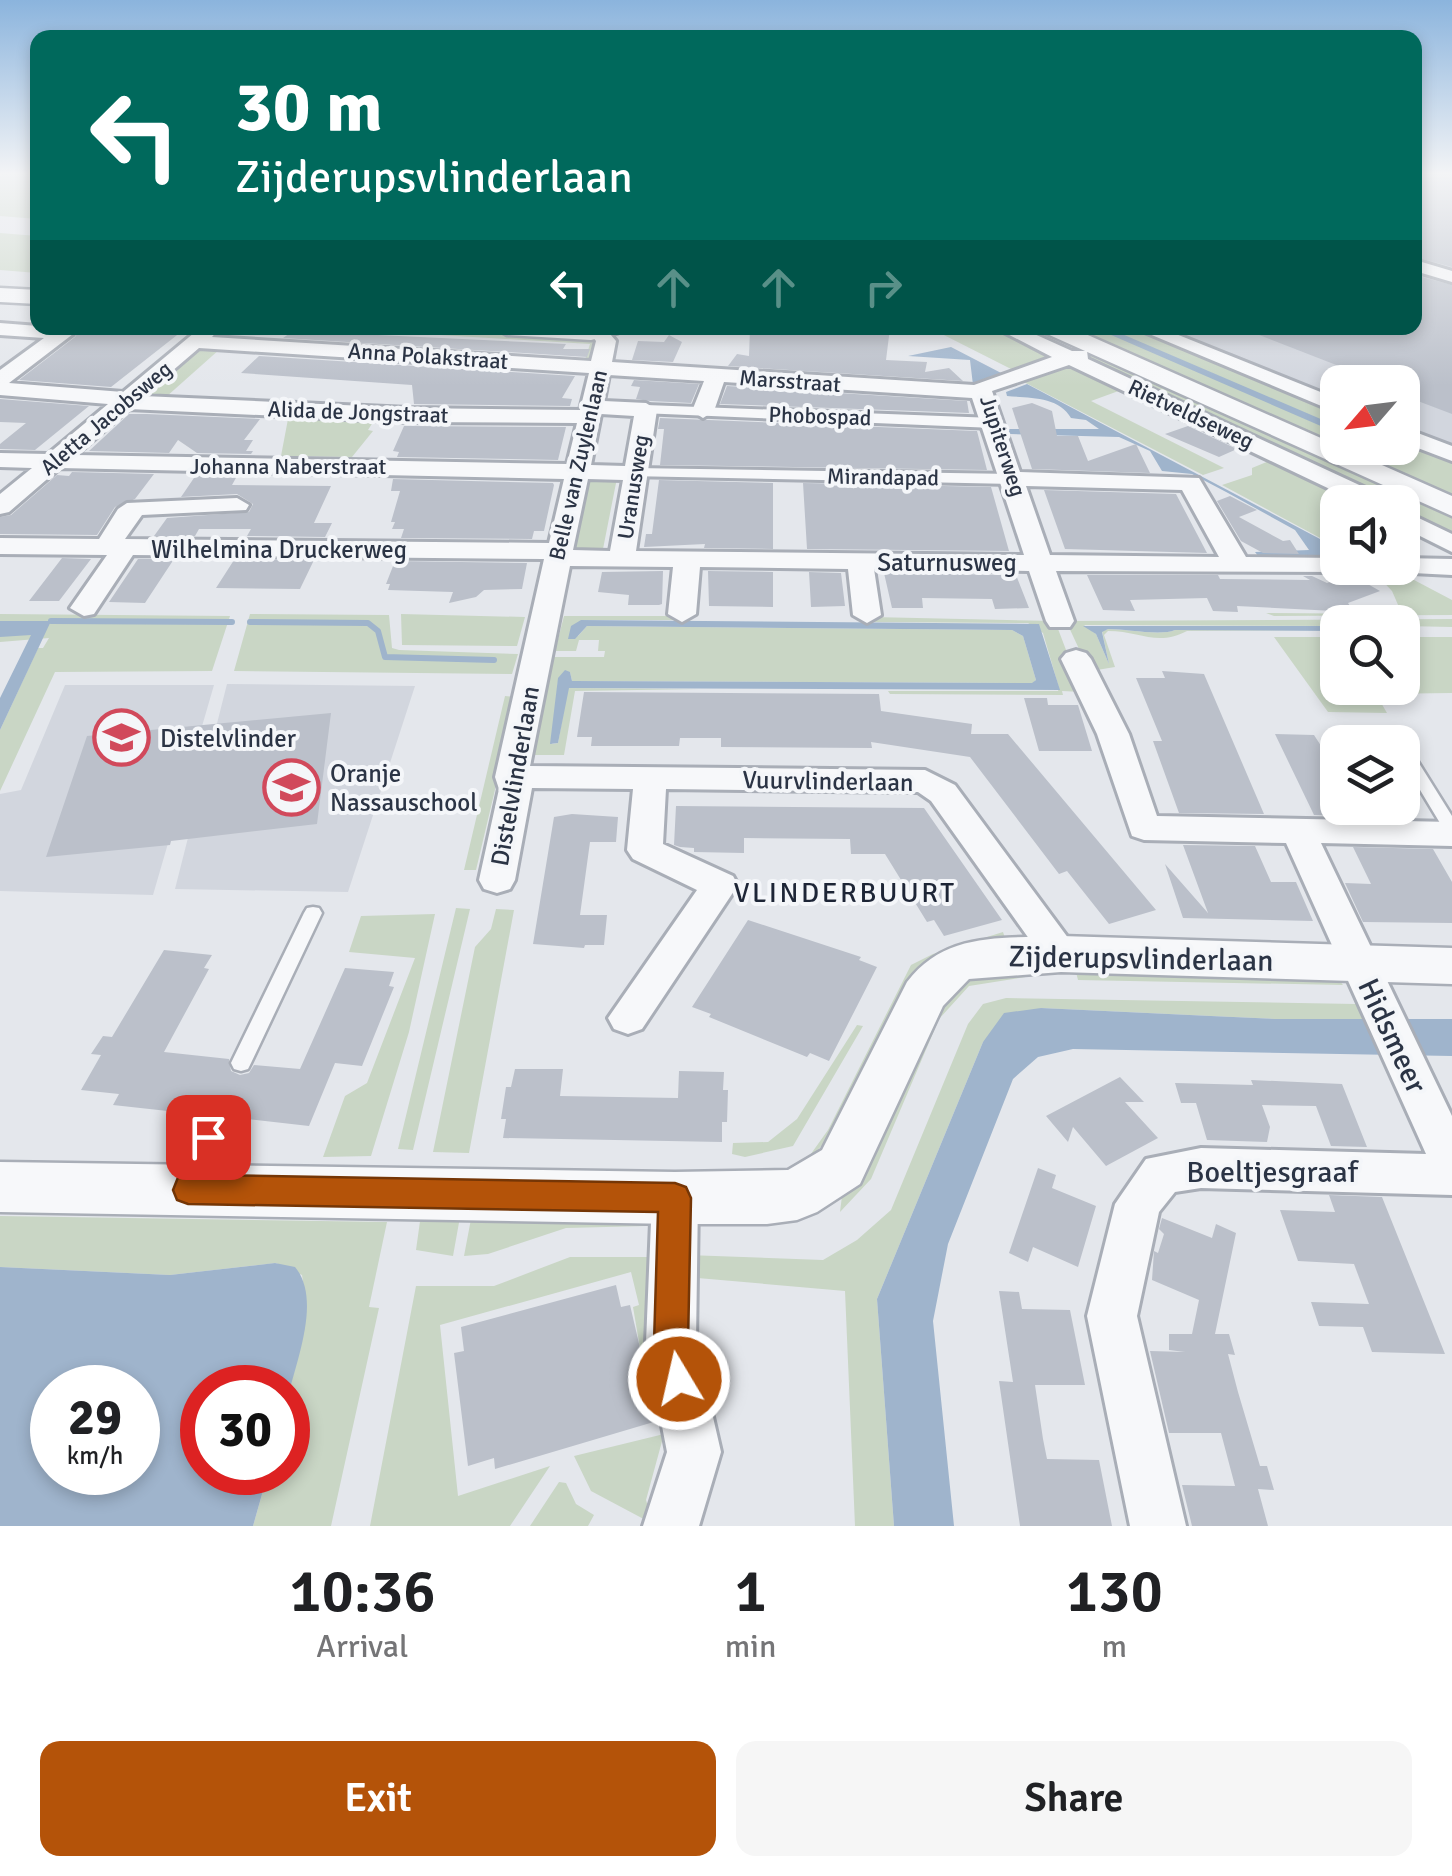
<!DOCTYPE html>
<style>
:root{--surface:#fff;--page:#f6f6f6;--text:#202124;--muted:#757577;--accent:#b45309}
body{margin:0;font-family:Signika,sans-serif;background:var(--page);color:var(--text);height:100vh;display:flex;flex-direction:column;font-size:38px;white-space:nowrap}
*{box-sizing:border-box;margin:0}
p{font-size:32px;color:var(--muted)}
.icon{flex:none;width:55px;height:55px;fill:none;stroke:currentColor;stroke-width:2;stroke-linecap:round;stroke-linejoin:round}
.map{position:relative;height:1526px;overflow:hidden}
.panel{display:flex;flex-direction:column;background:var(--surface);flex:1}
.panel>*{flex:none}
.hud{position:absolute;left:30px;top:30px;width:1392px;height:305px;border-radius:20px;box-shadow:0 5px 15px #0003;background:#00695c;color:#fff;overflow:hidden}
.needle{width:65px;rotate:242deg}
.tools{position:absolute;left:1320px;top:365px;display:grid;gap:20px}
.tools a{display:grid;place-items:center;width:100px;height:100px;border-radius:20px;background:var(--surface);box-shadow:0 5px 15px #0003;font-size:50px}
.speed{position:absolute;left:30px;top:1365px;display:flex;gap:20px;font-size:50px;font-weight:700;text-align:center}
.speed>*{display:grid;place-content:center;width:130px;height:130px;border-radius:50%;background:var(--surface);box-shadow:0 5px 15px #0003;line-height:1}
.speed small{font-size:25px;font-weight:400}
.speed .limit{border:15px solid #d22;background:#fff;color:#111}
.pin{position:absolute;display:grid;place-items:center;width:85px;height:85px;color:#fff;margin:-42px;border-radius:20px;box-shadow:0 5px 15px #0006}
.me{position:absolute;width:110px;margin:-55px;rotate:351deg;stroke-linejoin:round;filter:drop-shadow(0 0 8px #0008)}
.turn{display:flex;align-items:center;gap:35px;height:210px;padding:0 40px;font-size:45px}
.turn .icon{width:130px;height:130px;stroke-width:2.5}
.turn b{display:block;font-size:70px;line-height:85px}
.lanes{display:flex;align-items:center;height:95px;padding:0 40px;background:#0003;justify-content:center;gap:50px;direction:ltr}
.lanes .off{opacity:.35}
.eta{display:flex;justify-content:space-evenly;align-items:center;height:170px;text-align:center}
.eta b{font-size:60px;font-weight:600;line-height:70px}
.cta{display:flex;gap:20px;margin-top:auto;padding:20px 40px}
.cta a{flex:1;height:115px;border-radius:20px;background:var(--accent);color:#fff;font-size:40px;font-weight:600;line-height:115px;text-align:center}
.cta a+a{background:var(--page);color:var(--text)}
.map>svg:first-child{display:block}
</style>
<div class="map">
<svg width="1452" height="1526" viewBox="0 0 1452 1526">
<rect width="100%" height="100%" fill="#e4e7ec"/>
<path fill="#d2d6de" d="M1415,172h37v315l-50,-39v-66h-64l-1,54 -246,-108h324z
M227,684l188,2 -67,206 -173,-3z
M65,685h149l-61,210 -153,-4v-97l21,-4z"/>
<path fill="#c9d6c5" d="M0,172h37v47l-37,-3z
M0,233l37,3v37l-37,-3z
M323,328h146l-2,2 66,5 -53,-6 10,-1 108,11 -7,24h-7l6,-19z
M930,328h64l66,30 -45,13z
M1061,328h75l201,83 1,37h64l1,-10 49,21v43z
M198,348l22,1 -54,48 -25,-1z
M1098,353l354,161v25l-49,-27 -1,-10h-18l-302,-143z
M1074,365l50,24 -33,12 133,67 -21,7 -181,-94z
M288,419l85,3 -5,8 5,1 -21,26 -71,-1z
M1274,459l84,43h-20l-1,45 -115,-62 30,-10v-7z
M617,478l-15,76 -30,1 17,-76z
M1373,571h24l55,29v15l-178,1 -8,-3 136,1 -10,-23z
M0,614l230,2 -18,55 -157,1 -55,119v-61l38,-82h5l6,-10 -49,4z
M250,614l139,1 3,33 7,2 119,4 -6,20 -278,-3z
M401,614l124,3 -8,29 -115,-1z
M564,616h115v4h-98l-3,16 9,-10 425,4 11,6 13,44 -3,3 -461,-2 -2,-9 -12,9 -6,63 6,-1 10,-55 131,1 -124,2 -11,64h-30l19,-98h51l1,-6h-7l1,-11h-20l-3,11h-21z
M872,617l183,4 27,71 -20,-1 1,4 -173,-1 -2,-3h170l1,-3 -16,-55 -15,-10 -155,-1z
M1452,619v8l-49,-1 -1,-4h-64l-1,4 -253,-1 12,9 13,30 -7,-33 6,-2c18,0 53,7 67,1l162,1h-150c-30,16 -47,0 -79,0l-4,4 11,32 -18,3 -10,-4 -21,-45z
M1274,637h63l1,51h64l1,-51h49v56l-76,1 11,19 -59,-1z
M505,696l12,1 -41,173h-12z
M456,908l14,1 -57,241 -15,-1z
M496,909l18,1 -45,243 -36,-1 42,-205 16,-18z
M435,914l-26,118 -38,124 -48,1 22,-61 22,-13 48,-125 -66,-6 12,-36z
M1003,932l4,12 -42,6 -118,171 -49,48 -28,9 -207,-5 219,-2 26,-13 20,-28 83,-165 22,-11z
M1034,966l4,9 -69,11 -30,33 -68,160 -31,33 2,-16 94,-197 41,-27z
M1075,968l260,7 8,10 -265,-5z
M1006,998l350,6 10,15h-91l-234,-11 -58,34 -106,257 17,227h-39l-10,-235 -159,-14 1,-22 136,5 34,-20 34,-30 77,-186 15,-20z
M857,1025l6,1 -70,120 -48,11 -13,-3 1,-11 35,-1 29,-23z
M421,1214l39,3 -7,39 -37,-6z
M0,1216l387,6 -18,85 10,1 -48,218h-78l15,-53 20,-1v-75l18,-96 -4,-26 -26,-12 -106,12 -170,-8z
M637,1217l9,9 -80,2 -78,26 -24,2 7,-37z
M570,1257h83l-1,88 -12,3 -7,-41 6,-2 -8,-33 -191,53 18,171 92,-30 -40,60h-140l46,-240h78z
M664,1434l-18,66 7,24 -62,-33 -17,-35z
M559,1482l7,1 10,21 18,11 -6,11h-58z"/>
<path fill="#9fb4cc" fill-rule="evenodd" d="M1095,328h13l229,98v7z
M951,347l54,28 -32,10 -3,-25 -62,-4z
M1027,384l310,164v9h-78l-4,-5 54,-2 -14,-20 -67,-37 -36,-19 -30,-3 -12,-20 -31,-14 -109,-3 -2,-5h91l-13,-9 -15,-2c-12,-22 -42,-20 -64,-22l-1,-4z
M581,620l458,4 21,66 -491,-2 -11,55 -8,1 8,-66 7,-8 5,2 2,9 460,2 4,-3 -13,-44 -11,-6 -425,-4 -12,13h-7l3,-13z
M0,621h51l-51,109v-32l31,-63 -31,2z
M1083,626h254l1,5 -163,-1c-14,6 -49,-1 -67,-1l-6,3 7,32 -13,-30z
M1041,1008l234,11h177v37l-379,-7 -35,8 -25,22 -65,165 -15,77 21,205h-60l-17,-227 106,-257 21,-29z
M275,1263l20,4c27,32 1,94 -7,130v-9h-86v84l66,1 -15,53h-253v-259l170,8zM52,1388h86v84h-86z"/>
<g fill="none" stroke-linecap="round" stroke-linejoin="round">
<path stroke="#9fb4cc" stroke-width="6" d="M51,621l181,1
M250,622l118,1 10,8 7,26 109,3"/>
</g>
<path fill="#bbc0ca" d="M1415,172h37v95l-37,-10z
M1415,275l37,10v129l-50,-19v-13h-22l-136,-53 171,-1z
M81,328h105l-75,59 -92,-7 56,-43z
M750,328h140l-4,32 41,2 -2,10 24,-4 14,13 -235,-15 9,-12 12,2z
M293,331l273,13 -3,5h27l-3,8 -304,-19z
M669,335l13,7 -9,20 -41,-2 6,-19 26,1z
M259,356l316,20 -13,22 10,1 -2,7 -156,-2 -2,-19 -171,-12z
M634,380l65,4 -8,19 -41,-2 -14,-2 4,-12 -9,-1z
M727,386l240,15 2,12 -249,-9z
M0,399l89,7 -54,44 -35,-1v-5l26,-21 -26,-1z
M1032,403l20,8 5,25h21l10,25 48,-17 14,29 -118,-4 -20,-61z
M129,414h18l113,5 -16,21h9l-7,11h7l-2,3 -54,-1 -19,-13 -9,13 -80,-2z
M660,418l317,13 10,39 -327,-5 4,-36h-6z
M404,426h5l157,1 -8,33 -161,-3 2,-5 -6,-1z
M1188,426l49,23 -18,8 -54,-23z
M72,472l82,2 -19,25 -20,8 -18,28 -97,-1v-17l11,-2 46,-40 12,1z
M196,475l41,1 -5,9 99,1 -17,37h18l-7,14 -78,-1 4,-7h-52l-4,7h-41l13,-18 82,-6 4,-8 -16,-10 -56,3z
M393,479l160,4 1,2 -10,46h-10l-2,8 -131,-1 3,-9h-12l3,-7h-4l9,-31h-9z
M659,480l114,3v66l-69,-1 1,-4 -61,3 2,-13h6z
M803,483l188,4 18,64 -202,-2z
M1044,490l132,4 31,59 -142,-4z
M1230,496l27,14 -18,7 44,24 7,-1 9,14 -36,-1 -22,-12 -24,-40z
M62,558l29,1 -32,42h-30z
M138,559h36l-29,44 -36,-1z
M234,560h80l-14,29 -84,-1z
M395,561l132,2 -5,26 -38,1 -8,7 -27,6 4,-11 -65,-2 2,-6h-4z
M663,571l-1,33 -3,1h-31l1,-10 -31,-3 4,-20z
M708,571l65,1v35l-64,-1z
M809,572l32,1 4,33 -34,1z
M884,573l132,2 13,33 -34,1 -3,-10 -70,-1 1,10h-31z
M1350,574l30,17 -32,12 6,9 -117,-6 1,6 -25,-1 -6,-13 -77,2 5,11 -32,-1 -16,-35h131l2,4 90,1 -7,-4h9l15,7z
M1162,671l42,3 60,140 -85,-1 -26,-72h9l-26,-63h29z
M584,692l295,2 2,17 91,13 -1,10h37l148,176 -47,14 -42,-53 -8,3 -89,-117 -99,-15 1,6 -151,-1v-9h-41l-1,8h-88l1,-9h-15z
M1024,698h23l1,7h30l14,46h-53z
M331,713l-14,111 -146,17 -1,4 -124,12 41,-121z
M1275,734l39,1 24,37 -9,3 9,15v18h8l5,8 -37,-1z
M676,806l248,2 78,112 -58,16 -10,-16 -7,2 -42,-68h-34l-1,-15 -106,-1v15l-50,-1v-4l-14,-1 -6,-2z
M572,814l46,3 -2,25h-26l-10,73h27l-3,30h-19l-1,3 -51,-4 21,-127z
M1183,845l72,1 16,36h25l17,39 -130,-3 -18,-54 43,49z
M1353,847l80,2 19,33v41l-89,-1 -18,-39 26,1z
M748,920l113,37 -2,3 18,7 -48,94 -19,-8 -3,4 -98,-40 2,-3 -19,-7z
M164,950l48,5 -8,13 5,1 -45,83 65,7 2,12 9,4 9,-2 5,-8 46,4 45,-101 49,4 -5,14 5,1 -32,79 -27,-3 -26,63 -78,-9 -2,-14 -9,-4 -11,4 -5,12 -91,-10 6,-11 -38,-4 20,-35 -10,-1 12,-18 9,1z
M515,1069h48l-3,27 118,2 1,-27 45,1 -1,18h5l-1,32h-5v20l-219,-4 3,-19h-5l5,-32h5z
M1120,1077l24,25h-19l33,36 -52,28 -33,-39 -5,15 -22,-26z
M1251,1080l91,4 25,63 -36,-1 -15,-40 -54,-1 8,22 -3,15 -60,-2 -11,-37h-15l-6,-20 78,2z
M1038,1168l18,7 -4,13 44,18 -18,61 -45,-20 -5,15 -19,-9z
M1329,1195l53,2 63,157 -73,-2 -9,-25 -44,-1 -8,-24 58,2 -15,-40 -56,-3 -18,-51 55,2z
M1162,1218l50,20 4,-14 20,9 -21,101h14l6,21 -7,-1 10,38 22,74h7l7,24 -16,-1 10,37h-76l-10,-41 53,1 -14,-53h-52l-19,-82 35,1 -16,-2v-16h23l7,-34 -47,-20 2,-29 4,2 6,-19 -5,-5z
M616,1285l5,22 9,-2 27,116 -162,48 -1,-11 -26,8 -14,-113 10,-2 -3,-24z
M999,1291l20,1 3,17 48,1 15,75h-50l8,54 4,20 52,1 13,66h-92l-21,-145 14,1z"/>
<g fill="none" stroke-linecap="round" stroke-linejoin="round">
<defs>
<path id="service" d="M1401,742l6,2 45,72v19l-6,-2 -44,-73z
M313,907l6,1 3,5 -71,150 -3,6 -7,2 -7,-2 -3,-6 73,-150 3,-5z
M219,1102l7,3 3,6 -30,78 -7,2 -7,-2 -3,-7 27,-71 3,-6z"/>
<path id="pedestrian" d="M646,405l348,13 8,5 -8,5 -353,-15 -3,-3z
M635,468l378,6 8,5 -8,5 -384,-8v-6z"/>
<path id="minor" d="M1415,260l37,11v11l-37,-11z
M0,323l63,5 10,6 -64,49 114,9 77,-64h20l-8,9 379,24 5,-20 -7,-9 3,-4h13l11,13 -4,21 362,23 78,-28 -56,-29h25l51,23h15l1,8 297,138 3,5h-31l-288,-137 -77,26 28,81 179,6 47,79 92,1v10h12l-3,4 -291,-1 18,50 -4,6h-20l-4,-6 -17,-50 -155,-2 7,46 -14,8 -14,-8 -5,-46 -148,-2 -4,47 -14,8 -14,-8 5,-47 -103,-1 -40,200 395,4 30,15 125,169 -5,10 -14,5 -14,-5 -116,-163 -13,-9 -252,-3 -3,55 70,32 5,9 -96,144 -14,5 -14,-5 -6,-11 89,-128 -64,-31 -6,-9 6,-61 -101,-1 -17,92 -5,9 -13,4 -13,-4 -5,-9 20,-91 -4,-12 49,-218 -411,-4 -39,59 -10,2 -14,-8 37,-53 -107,-1v-16l99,1 19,-30 9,-6 110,-5 12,7 -3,5 -104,5 -17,24 424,4 15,-64 -504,-11 -51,44 -9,2v-20l32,-26 -32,-1v-14l48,1 60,-50 -108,-9v-25l44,-32 -44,-3zM199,348l390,25 -9,37 -171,-2 -266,-12zM609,375l95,6 -12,30 11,7 11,-7 10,-29 248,16 52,157 -388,-4 21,-141 -11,-7 -42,-2zM129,409l280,13 168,1 -10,41 -491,-9zM601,414l33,2 -9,50 -34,-1zM588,479l35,1 -13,71 -37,-1zM1026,486l156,4 37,67 -169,-2z
M1135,328h26l177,71v14z
M1402,427l50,19v15l-50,-19z
M1402,510l50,24v18l-50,-25z
M1402,558l50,1v16l-59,-3 -3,-4h12z
M1076,650l10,3 5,6 38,75 28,82 295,6v24l-131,-3 131,273v79l-251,-7 -26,4 -16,20 -22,104 49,210h-56l-43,-210 28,-112 31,-45 55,-11 225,6 -140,-311 -142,-3 -12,-4 -35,-102 -36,-75 5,-6z
M675,1177l16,6 7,15 -2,145 25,109 -22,74h-56l24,-74 -21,-109 6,-145 7,-15z"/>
<path id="tertiary" d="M0,288l38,2v14l-38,-2z
M495,328h127l-4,5 -27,7 -84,-5z
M1041,328h31l380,168v20l-407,-183z
M1061,936l391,12v36l-391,-12 -92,7 -26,27 -83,178 -43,28 -20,8 -30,4h-92l-675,-12v-50l675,10 113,-2 34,-20 85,-168c39,-51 95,-43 154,-46z"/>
</defs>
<use href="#service" stroke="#a9aeb7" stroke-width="5"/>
<use href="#pedestrian" stroke="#a9aeb7" stroke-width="6"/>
<use href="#minor" stroke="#a9aeb7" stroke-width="6"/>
<use href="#tertiary" stroke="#a9aeb7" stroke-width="5"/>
<use href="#service" fill="#f7f8fa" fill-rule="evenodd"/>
<use href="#pedestrian" fill="#f7f8fa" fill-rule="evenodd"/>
<use href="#minor" fill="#f7f8fa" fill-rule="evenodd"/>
<use href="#tertiary" fill="#f7f8fa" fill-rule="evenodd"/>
</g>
<linearGradient id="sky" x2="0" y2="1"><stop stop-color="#8bb4dd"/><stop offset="0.45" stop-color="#f3f4f6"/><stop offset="1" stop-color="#f3f4f6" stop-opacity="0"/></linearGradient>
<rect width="1452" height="386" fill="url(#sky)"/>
<path fill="#b45309" stroke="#753606" stroke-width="2.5" d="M208,1124l11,3 5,10 -14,38 465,8 11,4 5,11 -3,145 9,36 -6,13 -12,5 -13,-5 -12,-49 4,-131 -470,-8 -11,-4 -4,-10 25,-63z"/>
<defs>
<symbol id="school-ring" viewBox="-11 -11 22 22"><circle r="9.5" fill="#f4f6f9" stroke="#d1495b" stroke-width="1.5"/><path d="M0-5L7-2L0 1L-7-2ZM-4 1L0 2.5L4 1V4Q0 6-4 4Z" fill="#d1495b"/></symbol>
</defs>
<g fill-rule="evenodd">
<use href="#school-ring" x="90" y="706" width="63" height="63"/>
<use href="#school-ring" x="260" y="756" width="63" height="63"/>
</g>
<g text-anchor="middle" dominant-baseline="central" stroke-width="8" stroke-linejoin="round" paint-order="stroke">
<g font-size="22" fill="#2b3445" stroke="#f4f6f9">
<text transform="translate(428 356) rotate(4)">Anna Polakstraat</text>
<text transform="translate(790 381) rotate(4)">Marsstraat</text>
<text transform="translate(358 412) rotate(2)">Alida de Jongstraat</text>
<text transform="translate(1191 414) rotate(25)">Rietveldseweg</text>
<text transform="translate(820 416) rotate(2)">Phobospad</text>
<text transform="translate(106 418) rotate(-40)">Aletta Jacobsweg</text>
<text transform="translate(1003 446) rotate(72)">Jupiterweg</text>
<text transform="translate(578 465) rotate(-77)">Belle van Zuylenlaan</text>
<text x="288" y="466">Johanna Naberstraat</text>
<text transform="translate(883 477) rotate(1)">Mirandapad</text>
<text transform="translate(633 487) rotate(-81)">Uranusweg</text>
</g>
<g font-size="25" fill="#2b3445" stroke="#f4f6f9">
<text x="279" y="549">Wilhelmina Druckerweg</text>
<text x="947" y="562">Saturnusweg</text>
<text transform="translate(515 776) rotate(-80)">Distelvlinderlaan</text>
<text transform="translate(828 781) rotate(1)">Vuurvlinderlaan</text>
</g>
<g font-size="25" fill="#2b3445" stroke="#f4f6f9" text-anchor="start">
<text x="160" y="738">Distelvlinder</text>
<text x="330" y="773">Oranje<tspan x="330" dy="29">Nassauschool</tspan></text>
</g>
<g font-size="28" letter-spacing="2.5" fill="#1d2536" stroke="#f4f6f9">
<text x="845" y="893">VLINDERBUURT</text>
</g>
<g font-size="30" fill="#2b3445" stroke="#f4f6f9">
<text transform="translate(1141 959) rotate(1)">Zijderupsvlinderlaan</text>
<text transform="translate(1392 1036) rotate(65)">Hidsmeer</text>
<text x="1272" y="1172">Boeltjesgraaf</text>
</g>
</g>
</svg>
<div class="tools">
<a><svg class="needle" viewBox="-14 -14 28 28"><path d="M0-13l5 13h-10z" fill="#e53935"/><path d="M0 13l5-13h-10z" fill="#757577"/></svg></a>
<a><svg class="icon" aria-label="sound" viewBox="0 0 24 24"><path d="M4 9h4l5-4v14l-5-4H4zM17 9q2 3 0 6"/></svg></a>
<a><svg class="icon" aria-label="search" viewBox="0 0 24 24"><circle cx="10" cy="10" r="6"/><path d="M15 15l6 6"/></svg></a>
<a><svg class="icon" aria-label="layers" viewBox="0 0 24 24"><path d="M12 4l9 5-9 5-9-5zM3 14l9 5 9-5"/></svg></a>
</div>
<div class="speed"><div>29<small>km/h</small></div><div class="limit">30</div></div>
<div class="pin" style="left:208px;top:1137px;background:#d93025"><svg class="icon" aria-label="arrive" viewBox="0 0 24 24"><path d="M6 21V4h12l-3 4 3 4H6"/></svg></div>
<svg class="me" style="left:679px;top:1379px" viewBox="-20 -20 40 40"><circle r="17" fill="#b45309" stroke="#fff" stroke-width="3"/><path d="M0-11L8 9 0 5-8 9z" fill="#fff"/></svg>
<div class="hud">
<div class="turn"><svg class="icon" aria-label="left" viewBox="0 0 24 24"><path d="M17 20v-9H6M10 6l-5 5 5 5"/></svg><div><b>30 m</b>Zijderupsvlinderlaan</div></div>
<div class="lanes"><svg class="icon" aria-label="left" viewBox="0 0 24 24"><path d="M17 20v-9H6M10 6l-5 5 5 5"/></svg><svg class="icon off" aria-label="ahead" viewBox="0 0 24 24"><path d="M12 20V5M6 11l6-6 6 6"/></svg><svg class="icon off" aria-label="ahead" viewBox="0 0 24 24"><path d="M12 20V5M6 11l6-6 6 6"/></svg><svg class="icon off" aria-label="right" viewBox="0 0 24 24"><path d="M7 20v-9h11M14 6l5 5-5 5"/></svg></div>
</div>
</div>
<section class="panel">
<div class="eta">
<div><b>10:36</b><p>Arrival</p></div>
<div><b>1</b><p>min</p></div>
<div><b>130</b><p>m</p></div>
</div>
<div class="cta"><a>Exit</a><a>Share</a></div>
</section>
